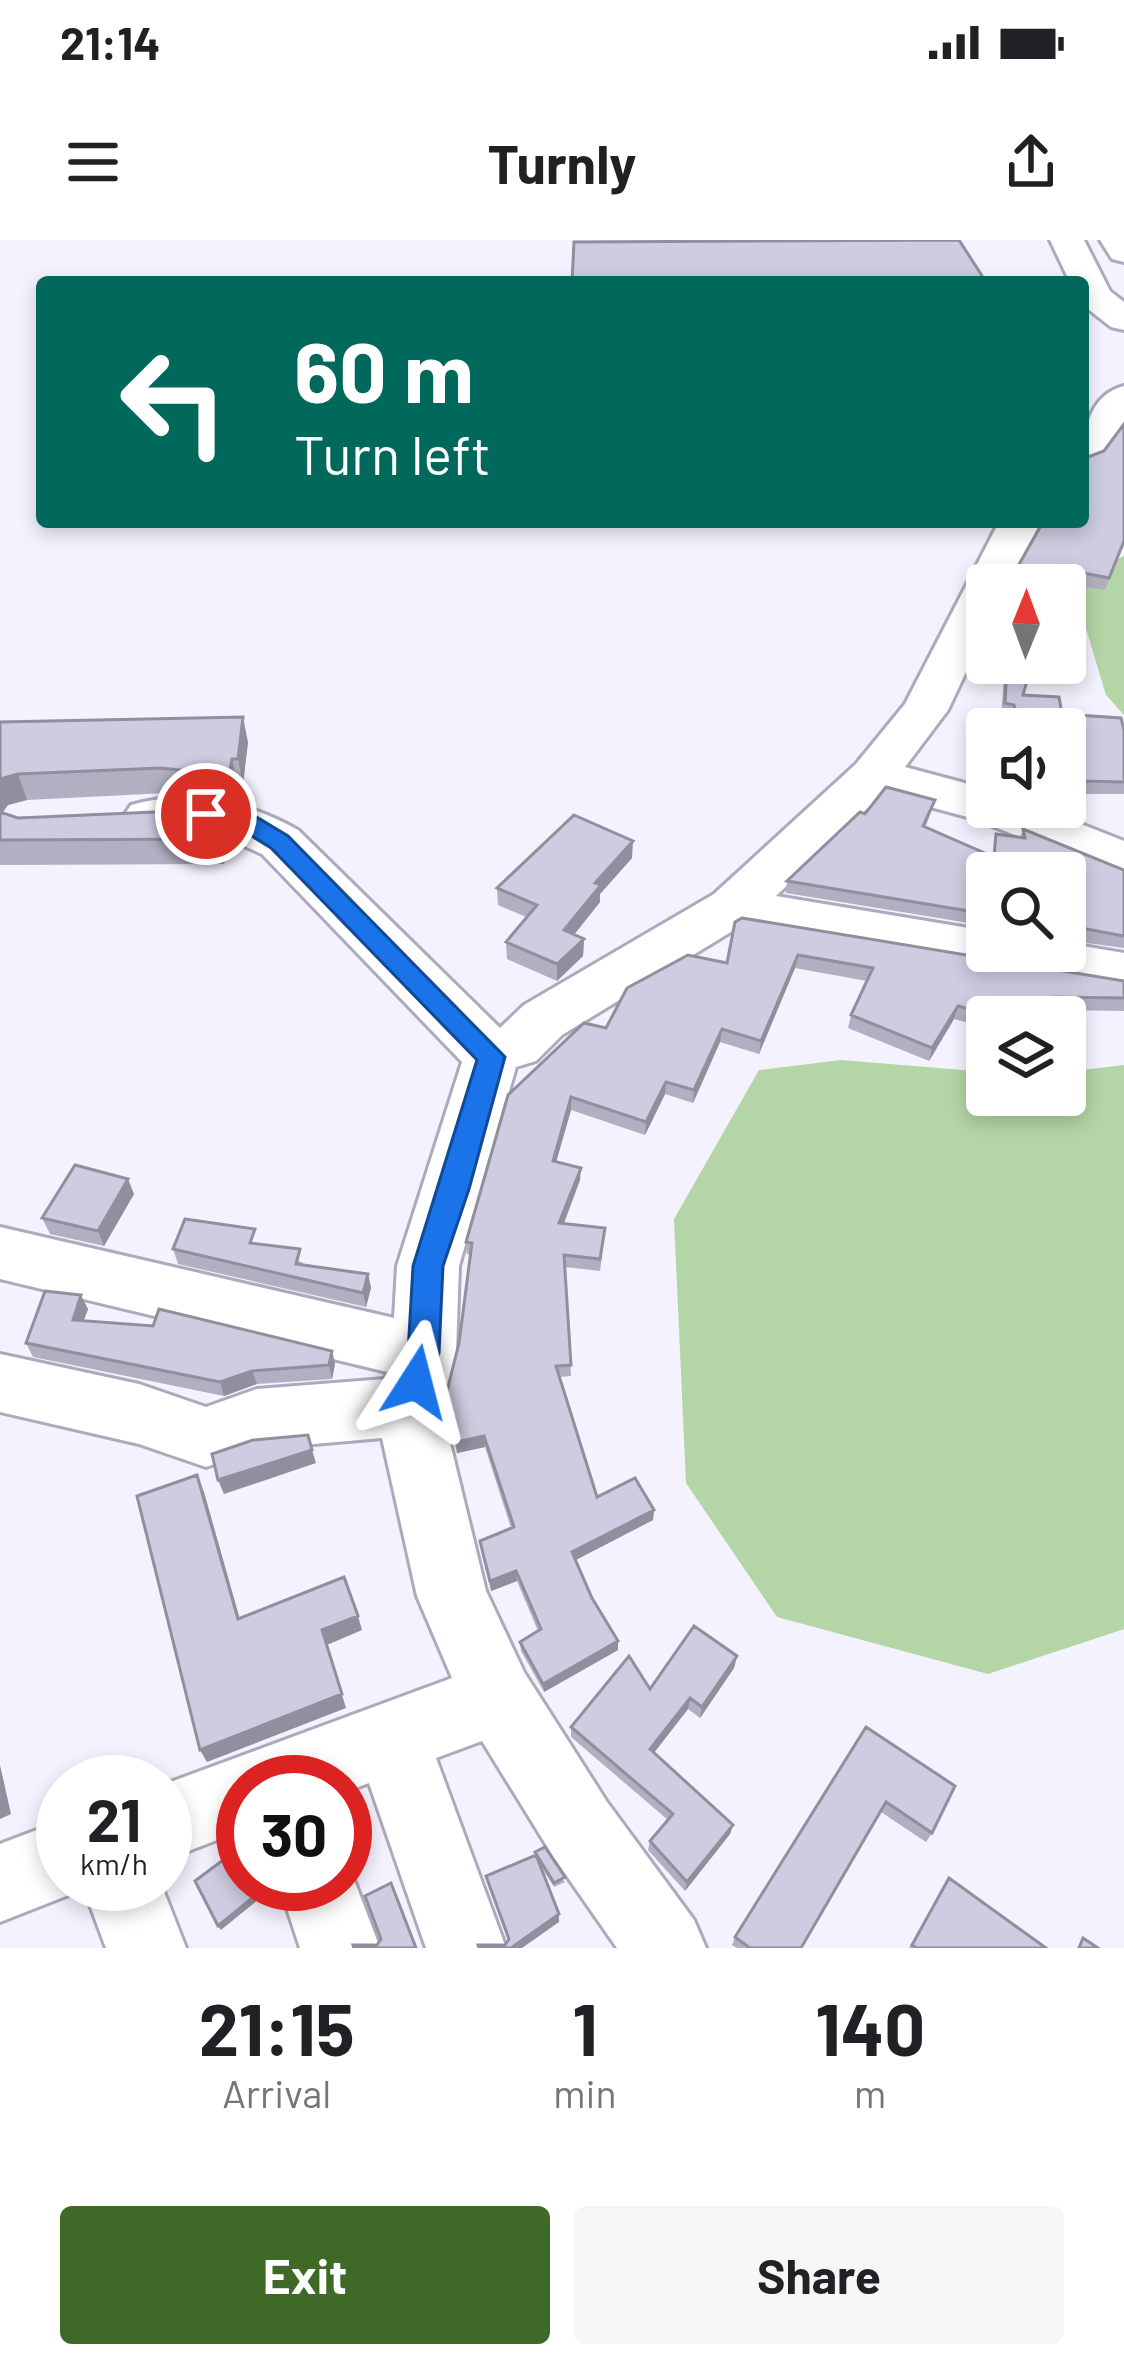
<!DOCTYPE html>
<style>
:root{--surface:#fff;--page:#f6f6f6;--text:#202124;--muted:#757577;--accent:#3e6926}
body{margin:0;font-family:Barlow,sans-serif;background:var(--page);color:var(--text);height:100vh;display:flex;flex-direction:column;font-size:45px;white-space:nowrap}
*{box-sizing:border-box;margin:0}
p{font-size:39px;color:var(--muted)}
.icon{flex:none;width:66px;height:66px;fill:none;stroke:currentColor;stroke-width:2;stroke-linecap:round;stroke-linejoin:round}
.map{position:relative;height:1708px;overflow:hidden}
.details{display:flex;flex-direction:column;background:var(--surface);flex:1}
.details>*{flex:none}
.banner{position:absolute;left:36px;top:36px;width:1053px;height:252px;border-radius:12px;box-shadow:0 6px 18px #0003;background:#00695c;color:#fff;overflow:hidden}
.needle{width:78px;rotate:1deg}
.buttons{position:absolute;left:966px;top:324px;display:grid;gap:24px}
.buttons a{display:grid;place-items:center;width:120px;height:120px;border-radius:12px;background:var(--surface);box-shadow:0 6px 18px #0003;font-size:60px}
.speed{position:absolute;left:36px;top:1515px;display:flex;gap:24px;font-size:60px;font-weight:700;text-align:center}
.speed>*{display:grid;place-content:center;width:156px;height:156px;border-radius:50%;background:var(--surface);box-shadow:0 6px 18px #0003;line-height:1}
.speed small{font-size:30px;font-weight:400}
.speed .limit{border:18px solid #d22;background:#fff;color:#111}
.pin{position:absolute;display:grid;place-items:center;width:102px;height:102px;color:#fff;margin:-51px;border:6px solid #fff;border-radius:50%;box-shadow:0 3px 12px #0007}
.me{position:absolute;width:132px;margin:-66px;rotate:9deg;stroke-linejoin:round;filter:drop-shadow(0 0 9px #0008)}
.turn{display:flex;align-items:center;gap:42px;height:252px;padding:0 60px;font-size:54px}
.turn .icon{width:156px;height:156px;stroke-width:2.5}
.turn b{display:block;font-size:84px;line-height:102px}
.eta{display:flex;justify-content:space-evenly;align-items:center;height:204px;text-align:center}
.eta b{font-size:72px;font-weight:700;line-height:84px}
.primary-button{display:flex;gap:24px;margin-top:auto;padding:24px 60px}
.primary-button a{flex:1;height:138px;border-radius:12px;background:var(--accent);color:#fff;font-size:48px;font-weight:700;line-height:138px;text-align:center}
.primary-button a+a{background:var(--page);color:var(--text)}
.status{display:flex;justify-content:space-between;align-items:center;height:84px;padding:0 60px;background:var(--surface);direction:ltr}
.status svg{height:33px;fill:currentColor}
header{display:flex;justify-content:space-between;align-items:center;height:156px;padding:0 60px;background:var(--surface);font-size:54px;font-weight:700}
.map>svg:first-child{display:block}
</style>
<div class="status"><b>21:14</b><svg viewBox="0 0 49 12"><path d="M0 12V9h3v3zM5 12V6h3v6zM10 12V3h3v9zM15 12V0h3v12zM26 1h20v11H26zM47 4h2v5h-2z"/></svg></div>
<header><svg class="icon" aria-label="menu" viewBox="0 0 24 24"><path d="M4 6h16M4 12h16M4 18h16"/></svg>Turnly<svg class="icon" aria-label="share" viewBox="0 0 24 24"><path d="M12 15V3M7 8l5-5 5 5M5 13v7h14v-7"/></svg></header>
<div class="map">
<svg width="1124" height="1708" viewBox="0 0 1124 1708">
<rect width="100%" height="100%" fill="#f3f2fe"/>
<path fill="#b4d5a6" d="M1124,316v159l-18,-20 -35,-116z
M841,820l146,12v23h78v-23l59,-7v564l-136,45 -211,-57 -91,-134 -12,-264 85,-149z"/>
<g fill="none" stroke-linecap="round" stroke-linejoin="round">
<defs>
<path id="minor" d="M1050,0h34l26,51 14,11v28l-13,-3 -28,-22v-23h-13z
M1100,0h24v22l-12,-3z
M1124,146v38l-27,37 -14,4c0,-31 5,-70 41,-79z
M999,282h42l-35,63h-19v42l-39,83 -43,57 82,22v18h51l86,34v38l-149,-60 -93,-25 -106,102 211,35v20h78v-8l59,10v40l-385,-66 -177,108 -26,26 -20,6 -57,199 -3,87 -14,57 44,181 38,81 83,130 87,118 12,28h-89l-64,-92 -71,-115 -46,17 70,190h-80l-57,-165 -24,9v-10h-102v48l-78,30v-76l287,-106 -35,-82 -35,-158 -125,11 -51,18 -67,-23 -139,-32v-58l139,30 67,23 51,-18 128,-10 2,-7 -387,-93v-52l394,91 3,-52 65,-204 -200,-208 -45,-20h-69l-17,-5 -8,-12 8,-12c57,-16 116,-4 167,25l202,198 24,-23 190,-111 142,-130 49,-60z
M63,1580v64h98l25,64h-80l-22,-59 -84,33v-78z
M345,1616l35,92h-80l-21,-64h66z"/>
</defs>
<use href="#minor" stroke="#acaabd" stroke-width="6"/>
<use href="#minor" fill="#fff" fill-rule="evenodd"/>
</g>
<path fill="#b1afc1" d="M1124,184v120l-19,46 -24,-4 -5,16 -11,-2v-15h-72l1,-8 19,-2 75,-118 16,-6z
M987,392v31h13l-4,9 -23,-5 3,-13z
M1005,423h27l-9,32 39,19 62,16v64h-41v12l-4,12 -29,-11h15v-78h-64l2,-8 9,1 -1,-5 -10,-1z
M0,482l248,20 -5,42h-6l-2,16 -69,-7 -139,7 -19,5 -6,7 16,6 210,21 -4,25 -224,1z
M935,560l-9,26 66,30 4,-22 24,4 3,-9 101,41v78l-59,-8v-67h-78v53l-201,-33 1,-12 78,-67z
M632,618l-32,36v8l-26,33 10,4 -1,17 -26,25 -50,-22 -1,-17 20,-25 -28,-12 -1,-17z
M735,682l389,59v30l-69,-1 1,7h-69v11l-33,-9 -25,42 -81,-33 3,-13 16,-34 -72,-13 -36,86 -39,-12 -27,61 -28,-9 -20,41 -74,-25 -15,52 24,18 -16,44 41,4 -1,12 -4,31 -35,-4 6,109 -12,1 38,120 57,13 -1,10 -78,40 17,38 26,43v9l-74,42 -23,-41 -1,-9 18,-11 -21,-50 -26,10 -10,-40 -1,-10 31,-13 -26,-81 -28,6 -10,-43 -2,-11 14,-56 12,-88 -4,-1 -1,-12 140,-214 121,-65z
M134,954l-30,52 -54,-12 -8,-16z
M259,1004l44,19v2l65,9 3,14 -5,19 -188,-43 -5,-15z
M88,1069l-4,11 248,31 3,13 -3,15 -75,5 -33,12 -191,-39 -7,-14z
M737,1416l-3,12 -34,50 -12,-9 -34,44 79,72 -3,9 -45,57 -37,-41 2,-9 18,-21 -97,-83v-10z
M866,1487l66,106 -6,9 -45,-30 -80,136h-64l-5,-3 3,-8z
M535,1612l30,30 -11,5 -15,-24 20,51v8l-54,23 3,-4 -22,-65 49,-20z
M949,1638l97,70h-137z"/>
<path fill="#908f9d" d="M243,477l5,25 -5,42 -5,-25z
M232,519l5,25 -2,16 -6,-25z
M18,534l9,26 -19,5 -8,11v-37z
M223,574l5,25 -4,25 -5,-25z
M633,601l-1,17 -32,36v8l-36,45v-17l31,-47z
M584,699l-1,17 -26,25v-17z
M798,715l-3,13 -36,86 2,-13z
M958,766l-4,13 -25,42 3,-13z
M722,789l-2,13 -27,61 1,-13z
M666,842l-1,12 -20,41 1,-13z
M571,857v13l-18,63v-12z
M581,928l-1,12 -21,55v-12z
M128,939l6,15 -30,52 -6,-15z
M368,1034l3,14 -5,19 -3,-14z
M81,1055l7,14 -9,24 -6,-13z
M332,1111l3,13 -3,15 -3,-14z
M252,1131l5,13 -33,12 -4,-14z
M484,1196l1,11 -28,6 -1,-11z
M312,1210l4,13 -92,31 -6,-14z
M197,1235l7,17 40,142 -6,-15z
M654,1270l-1,10 -81,42v-10z
M516,1331l1,10 -26,10 -1,-10z
M358,1376l4,14 -35,15 19,63 -139,54 -7,-12 122,-120z
M618,1401v9l-74,42 -1,-8z
M737,1416l-3,12 -34,50 2,-11z
M690,1458l-2,11 -39,50 1,-10z
M0,1525l11,49 -11,5z
M733,1585l-3,9 -45,57 2,-9z
M269,1644l6,2 -54,44 -3,-4z
M559,1674v8l-37,26h-11z"/>
<path fill="#cecce0" stroke="#908f9d" stroke-width="3" d="M959,0l27,42h-414l2,-40z
M1124,184v117l-15,37 -25,-5 -5,17 -14,-3v-2h-71v-8l19,-2 30,-53h40v-69l5,4 16,-6z
M987,392v25l-11,-3z
M1007,423h25l-9,32 36,2 3,17 59,4 3,12v52l-42,-1 1,25 -18,-7v-70h-62v-8l15,1 -4,-17 -9,-2z
M243,477l-5,42h-6l-3,16 -69,-7 -142,6 -18,5v-57z
M886,547l49,13 -12,26 71,31 2,-23 29,4 -2,-9 101,41v66l-54,-10 -5,8v-61h-78v41l-200,-33 73,-69 5,2z
M200,570l23,4 -4,25 -219,1v-28l18,6z
M574,575l59,26 -38,42 6,2 -37,45 20,9 -27,25 -51,-22 31,-37 -40,-17z
M742,678l382,63v17l-69,-1 1,20h-58l-40,-11 -26,42 -81,-33 22,-47 -75,-13 -37,86 -39,-12 -28,61 -28,-8 -20,40 -75,-25 -18,64 28,7 -22,55 46,5 -5,31 -36,-4 7,110 -15,1 41,131 38,-19 19,32 -82,42 20,46 26,43 -75,43 -23,-42 21,-13 -25,-58 -26,10 -10,-40 34,-14 -30,-91 -28,6 -11,-43 14,-56 13,-100 -6,-1 42,-147 76,-72 22,5 21,-40 61,-33 39,8 8,-41z
M75,925l53,14 -30,52 -56,-13z
M185,979l70,10 -5,14 50,6 -4,15 72,10 -5,19 -190,-44z
M45,1051l36,4 -8,25 80,6 6,-17 173,42 -3,14 -77,6 -32,11 -194,-39z
M308,1195l4,15 -94,30 -6,-26 41,-14z
M197,1235l41,144 106,-42 14,39 -36,14 20,64 -142,56 -63,-254z
M694,1386l43,30 -35,51 -12,-9 -40,51 83,76 -46,57 -37,-41 23,-27 -102,-87 58,-71 21,33z
M866,1487l89,59 -23,47 -46,-31 -85,146h-51l-15,-11z
M243,1605v39h26l-51,42 -23,-45z
M545,1607l20,30 -11,6 -19,-31z
M536,1615l23,59 -48,34h-32l-1,-3h27l4,-6 -23,-63z
M949,1638l97,70h-130l-4,-3z
M391,1643l25,65h-62l-1,-3h24l4,-6 -16,-43z
M1083,1698l15,10h-19z"/>
<path fill="#1a73e8" stroke="#114b97" stroke-width="3" d="M206,566l47,9 35,21 217,221 -36,132 -26,77 -4,87 -12,39 -11,4 -11,-4 -4,-10 7,-29 5,-87 64,-206 -206,-212 -32,-20 -42,-8v-11z"/>
</svg>
<div class="buttons">
<a><svg class="needle" viewBox="-14 -14 28 28"><path d="M0-13l5 13h-10z" fill="#e53935"/><path d="M0 13l5-13h-10z" fill="#757577"/></svg></a>
<a><svg class="icon" aria-label="sound" viewBox="0 0 24 24"><path d="M4 9h4l5-4v14l-5-4H4zM17 9q2 3 0 6"/></svg></a>
<a><svg class="icon" aria-label="search" viewBox="0 0 24 24"><circle cx="10" cy="10" r="6"/><path d="M15 15l6 6"/></svg></a>
<a><svg class="icon" aria-label="layers" viewBox="0 0 24 24"><path d="M12 4l9 5-9 5-9-5zM3 14l9 5 9-5"/></svg></a>
</div>
<div class="speed"><div>21<small>km/h</small></div><div class="limit">30</div></div>
<div class="pin" style="left:206px;top:574px;background:#d93025"><svg class="icon" aria-label="arrive" viewBox="0 0 24 24"><path d="M6 21V4h12l-3 4 3 4H6"/></svg></div>
<svg class="me" style="left:416px;top:1142px" viewBox="-20 -20 40 40"><path d="M0-17L14 15 0 8-14 15z" fill="#1a73e8" stroke="#fff" stroke-width="4"/></svg>
<div class="banner">
<div class="turn"><svg class="icon" aria-label="left" viewBox="0 0 24 24"><path d="M17 20v-9H6M10 6l-5 5 5 5"/></svg><div><b>60 m</b>Turn left</div></div>
</div>
</div>
<section class="details">
<div class="eta">
<div><b>21:15</b><p>Arrival</p></div>
<div><b>1</b><p>min</p></div>
<div><b>140</b><p>m</p></div>
</div>
<div class="primary-button"><a>Exit</a><a>Share</a></div>
</section>
